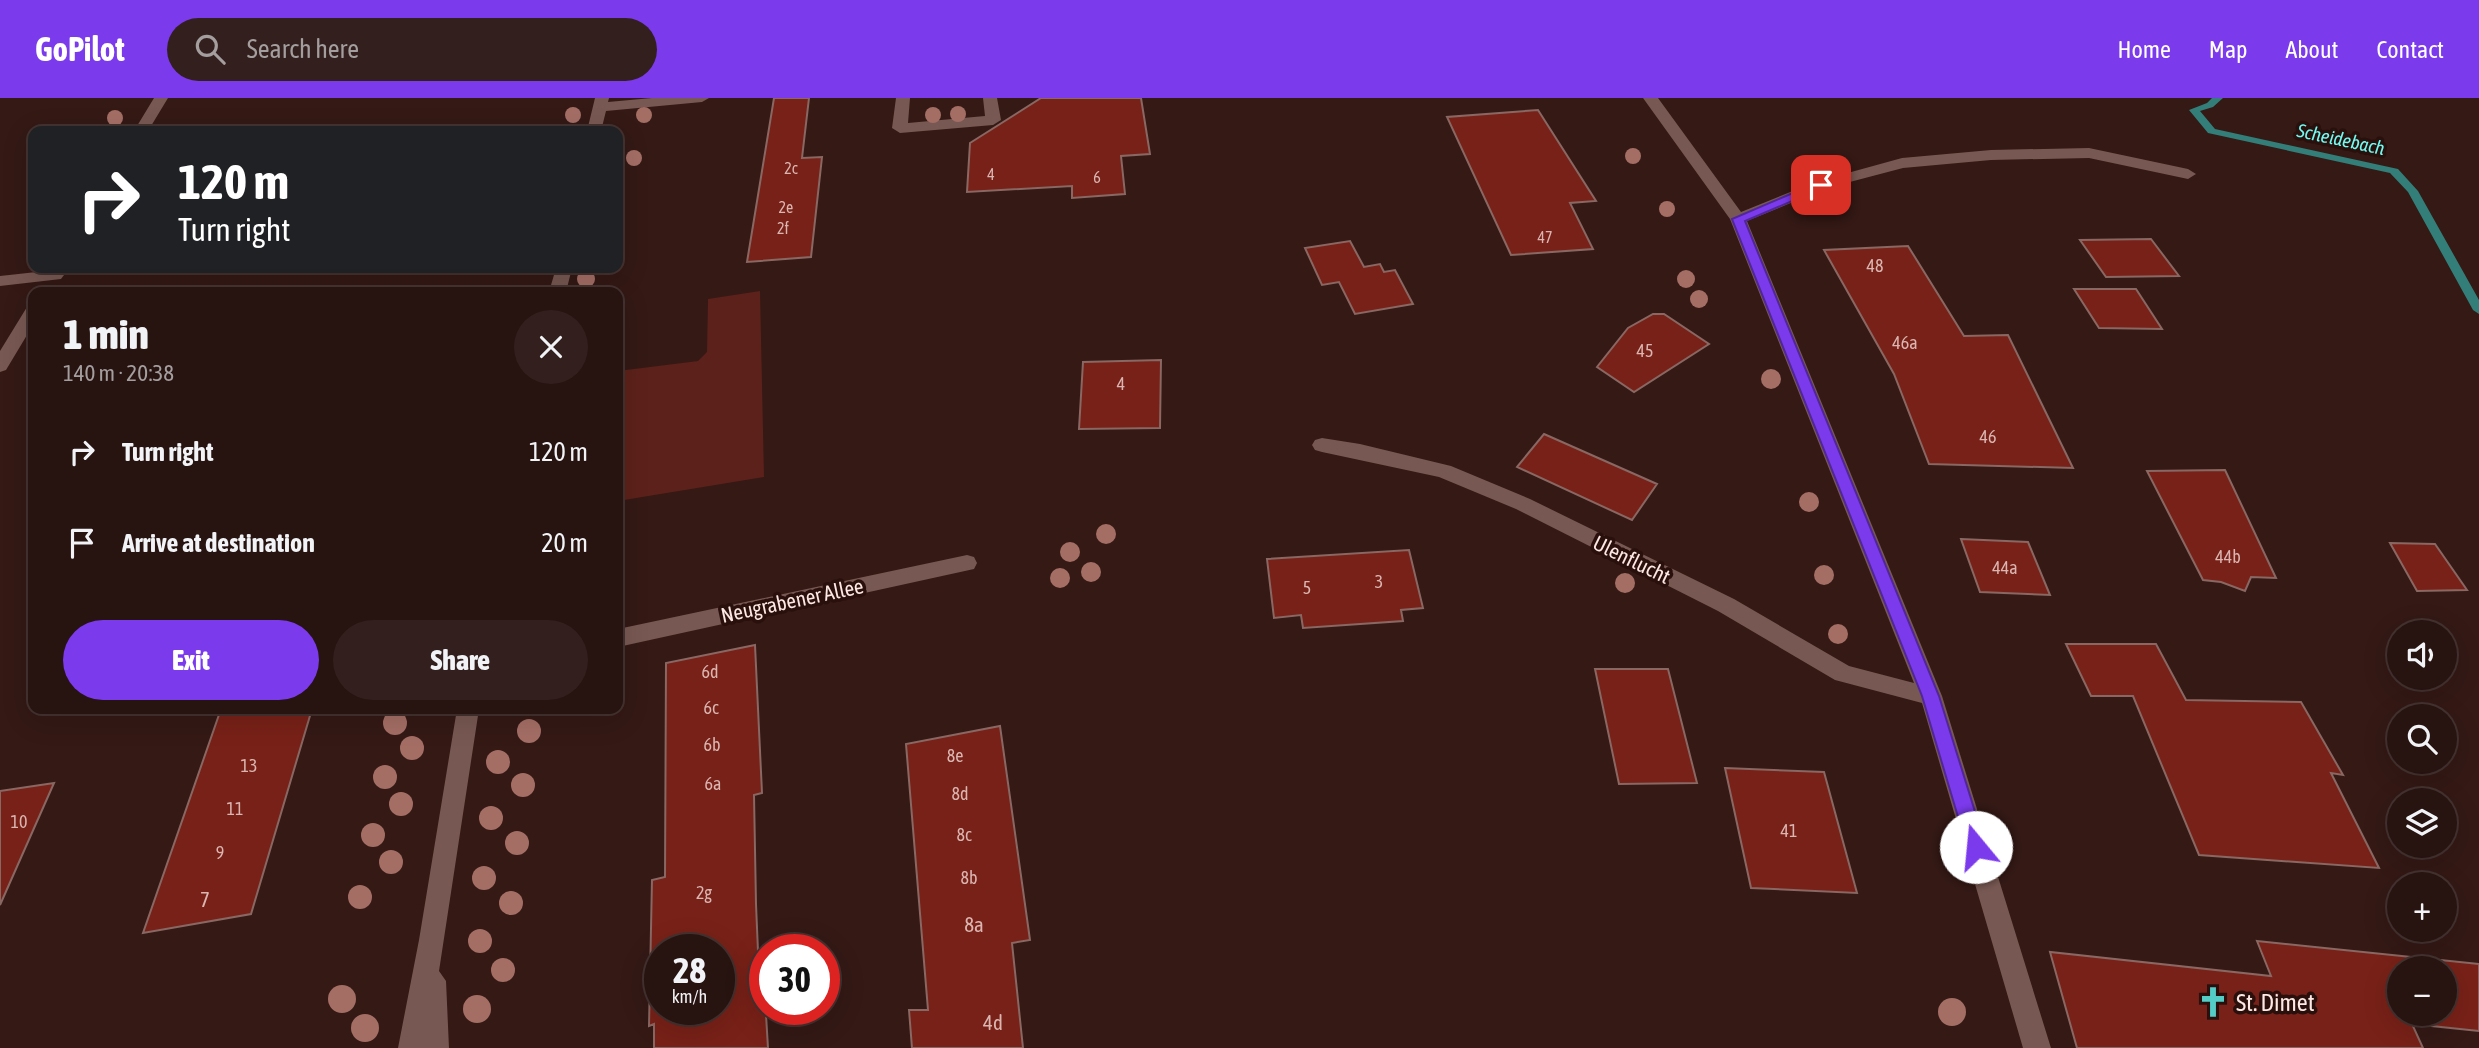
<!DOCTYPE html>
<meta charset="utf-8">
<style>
:root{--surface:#271310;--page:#33201e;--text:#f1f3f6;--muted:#a49e9f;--line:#433230;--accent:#7c3aed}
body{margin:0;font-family:"Asap Condensed",sans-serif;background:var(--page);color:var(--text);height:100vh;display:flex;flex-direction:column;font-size:26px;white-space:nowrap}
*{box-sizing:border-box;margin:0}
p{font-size:23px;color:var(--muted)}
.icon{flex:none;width:38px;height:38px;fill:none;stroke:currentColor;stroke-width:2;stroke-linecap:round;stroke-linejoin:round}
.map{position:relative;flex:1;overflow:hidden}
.sheet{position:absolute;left:28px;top:189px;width:595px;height:427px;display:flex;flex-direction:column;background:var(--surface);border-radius:14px;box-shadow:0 7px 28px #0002,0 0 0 2px var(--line)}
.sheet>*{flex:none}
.banner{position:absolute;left:28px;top:28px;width:595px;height:147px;border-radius:14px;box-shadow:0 7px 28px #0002,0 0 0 2px var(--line);background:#202124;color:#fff;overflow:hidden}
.controls{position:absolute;left:2387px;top:522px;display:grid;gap:14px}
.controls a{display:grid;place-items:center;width:70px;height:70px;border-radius:50%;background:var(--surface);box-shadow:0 7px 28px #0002,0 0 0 2px var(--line);font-size:35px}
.speed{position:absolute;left:644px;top:836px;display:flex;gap:14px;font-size:35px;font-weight:700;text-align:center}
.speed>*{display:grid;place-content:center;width:91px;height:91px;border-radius:50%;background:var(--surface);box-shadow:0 7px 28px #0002,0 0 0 2px var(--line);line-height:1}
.speed small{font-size:18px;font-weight:400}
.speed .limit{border:10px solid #d22;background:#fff;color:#111}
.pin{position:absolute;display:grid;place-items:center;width:60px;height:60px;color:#fff;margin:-30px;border-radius:14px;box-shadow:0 4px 10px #0006}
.me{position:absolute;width:77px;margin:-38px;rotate:343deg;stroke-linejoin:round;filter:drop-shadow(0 0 5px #0008)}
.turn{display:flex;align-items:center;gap:24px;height:147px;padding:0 35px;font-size:32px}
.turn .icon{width:91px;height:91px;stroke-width:2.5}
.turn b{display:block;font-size:49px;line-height:60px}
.round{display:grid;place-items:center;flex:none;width:74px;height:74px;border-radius:37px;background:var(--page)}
.summary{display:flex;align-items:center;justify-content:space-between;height:119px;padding:0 35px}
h1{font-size:42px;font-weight:800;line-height:52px}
.primary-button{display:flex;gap:14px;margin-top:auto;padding:14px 35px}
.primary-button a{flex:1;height:80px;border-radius:42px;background:var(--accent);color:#fff;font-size:28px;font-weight:800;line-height:80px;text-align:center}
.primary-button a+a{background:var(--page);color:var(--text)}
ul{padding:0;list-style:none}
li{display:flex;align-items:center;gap:21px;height:91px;padding:0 35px}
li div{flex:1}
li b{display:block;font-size:26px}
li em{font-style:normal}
header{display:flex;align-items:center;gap:42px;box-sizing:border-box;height:98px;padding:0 35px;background:var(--accent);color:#fff}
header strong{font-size:33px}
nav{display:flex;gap:38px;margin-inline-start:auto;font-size:24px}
.search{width:490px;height:63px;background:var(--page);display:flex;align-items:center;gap:18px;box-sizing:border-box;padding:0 24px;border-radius:38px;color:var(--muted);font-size:26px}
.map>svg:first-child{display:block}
</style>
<header>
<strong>GoPilot</strong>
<div class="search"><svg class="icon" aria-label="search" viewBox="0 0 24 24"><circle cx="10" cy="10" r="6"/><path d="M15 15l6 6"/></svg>Search here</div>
<nav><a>Home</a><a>Map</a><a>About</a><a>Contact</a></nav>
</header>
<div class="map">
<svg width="2479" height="950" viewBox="0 0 2479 950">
<rect width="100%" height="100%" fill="#341915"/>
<path fill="#5c211a" d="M760,193l4,186 -146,24v-130l80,-10 9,-9 1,-53z"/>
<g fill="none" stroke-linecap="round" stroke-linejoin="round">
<path fill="#337e79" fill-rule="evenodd" d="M2212,0h11l-10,9 -13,4 15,18 183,40 20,22 61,109v14l-6,-4 -65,-118 -18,-19 -182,-40 -19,-23 18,-7z"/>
</g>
<path fill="#782118" stroke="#896762" stroke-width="2" fill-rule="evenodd" d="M774,0h35l-7,60 20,-1 -11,100 -64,5z
M1041,0h100l9,56 -29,2 4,38 -53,4v-12l-105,6 3,-49z
M1538,12l58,91 -26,2 23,46 -82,6 -64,-138z
M2151,141l28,37 -73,1 -26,-37z
M1350,143l14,26 16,-3 4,8 11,-2 18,34 -58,10 -16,-32 -17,3 -17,-37z
M1908,148l56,90 44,-1 65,133 -144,-4 -35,-90 -70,-124z
M2074,191h62l26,40 -63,-1z
M1653,216h11l45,30 -75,48 -37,-25 31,-39z
M1161,262l-1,68 -81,1 4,-67z
M1544,336l113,50 -25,36 -115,-53z
M2225,372l51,108 -25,-1 -6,14 -24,-9 -18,-2 -56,-109z
M1961,441l67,3 22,53 -70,-3z
M2390,445l45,1 32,46 -50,1z
M1409,452l14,58 -22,2 2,11 -100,7 -2,-13 -27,3 -7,-59z
M2066,546h90l30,56 115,2 42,73 -12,-2 48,95 -180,-13 -66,-159h-42z
M755,547l7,148 -8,2 2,109 4,95 5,-1 3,50h-114v-24l-5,2 3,-146 13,-3 1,-214zM660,852h59v60h-59z
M1595,571h73l29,114 -78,1z
M221,611h91l-61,205 -108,19z
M1000,628l30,214 -18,3 11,105h-111l-3,-38h19l-22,-266z
M1725,670l99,4 33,121 -106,-5z
M54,685l-54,122v-114z
M2257,843l222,23v67l-67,-7 11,24h-346l-27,-96 221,24zM2399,870h46v45h-46z"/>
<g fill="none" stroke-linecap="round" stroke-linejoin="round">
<path fill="#785852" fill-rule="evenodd" d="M154,0h14l-20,33h-14z
M595,0h14l-1,4 44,-4h57l-7,4 -96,9 -5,20h-14z
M896,0h14l-2,25 77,-7 -2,-18h14l4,22 -8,5 -93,8 -8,-5z
M1643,0h15l83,114 74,-30 87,-24 89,-8 98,-2 99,21 8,5 -8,5 -99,-21 -98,2 -88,8 -76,20 -80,33 195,475 109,352h-28l-101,-345 -87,-23 -117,-69 -202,-102 -77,-32 -117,-25 -7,-2 -3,-5 3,-5 7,-2 38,6 91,22 79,33 204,100 115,67 65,17 -184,-464z
M556,170h16l-6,24h-17z
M55,172l9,5 -3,4 -61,7v-10z
M33,207v20l-27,45 -6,2v-21l27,-44z
M967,457l7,2 3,6 -3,6 -356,78v-18z
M457,611h22l-40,262 7,10 3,67h-51l21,-108z"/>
</g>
<g fill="#a46e65">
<circle cx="958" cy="16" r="8"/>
<circle cx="573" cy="17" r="8"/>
<circle cx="644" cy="17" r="8"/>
<circle cx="933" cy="17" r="8"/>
<circle cx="115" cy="20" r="8"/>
<circle cx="1633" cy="58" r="8"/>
<circle cx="634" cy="60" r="8"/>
<circle cx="1667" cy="111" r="8"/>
<circle cx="586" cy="181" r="9"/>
<circle cx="1686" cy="181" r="9"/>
<circle cx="1699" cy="201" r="9"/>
<circle cx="1771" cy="281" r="10"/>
<circle cx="1809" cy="404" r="10"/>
<circle cx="1106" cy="436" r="10"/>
<circle cx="1070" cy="454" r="10"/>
<circle cx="1091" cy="474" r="10"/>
<circle cx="1824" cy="477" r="10"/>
<circle cx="1060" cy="480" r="10"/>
<circle cx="1625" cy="485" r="10"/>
<circle cx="1838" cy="536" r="10"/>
<circle cx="395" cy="625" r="12"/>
<circle cx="529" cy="633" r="12"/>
<circle cx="412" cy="650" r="12"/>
<circle cx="498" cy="664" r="12"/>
<circle cx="385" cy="679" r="12"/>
<circle cx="523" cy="687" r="12"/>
<circle cx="401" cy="706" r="12"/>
<circle cx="491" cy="720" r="12"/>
<circle cx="373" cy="737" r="12"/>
<circle cx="517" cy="745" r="12"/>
<circle cx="391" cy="764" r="12"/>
<circle cx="484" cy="780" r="12"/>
<circle cx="360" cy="799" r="12"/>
<circle cx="511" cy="805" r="12"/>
<circle cx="480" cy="843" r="12"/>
<circle cx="503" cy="872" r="12"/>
<circle cx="342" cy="901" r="14"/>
<circle cx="477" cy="911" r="14"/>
<circle cx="1952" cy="914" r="14"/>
<circle cx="365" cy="930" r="14"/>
</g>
<path fill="#7c3aed" stroke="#51269a" stroke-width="2" d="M1821,83l4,1v5l-80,34 194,475 47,151 -3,6 -7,3 -6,-3 -3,-6 -45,-151 -190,-477z"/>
<defs>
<symbol id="church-bare" viewBox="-9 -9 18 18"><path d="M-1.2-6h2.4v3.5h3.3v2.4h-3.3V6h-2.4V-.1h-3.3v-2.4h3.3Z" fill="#54cdc7" stroke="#2a100c" stroke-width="2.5" paint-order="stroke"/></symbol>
</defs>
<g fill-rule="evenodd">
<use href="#church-bare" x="2191" y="882" width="44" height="44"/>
</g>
<g text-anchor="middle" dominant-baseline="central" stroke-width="7" stroke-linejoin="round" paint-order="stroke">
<g font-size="16" fill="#dbb6b1">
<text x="791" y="70">2c</text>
<text x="991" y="76">4</text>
<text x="1097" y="79">6</text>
<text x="786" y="109">2e</text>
<text x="783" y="130">2f</text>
<text x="1545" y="139">47</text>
</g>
<g font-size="18" fill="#dbb6b1">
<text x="1875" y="167">48</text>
<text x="1905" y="244">46a</text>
<text x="1645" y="252">45</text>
<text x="1121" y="285">4</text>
<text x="1988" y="338">46</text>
<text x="2228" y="458">44b</text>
<text x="2005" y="469">44a</text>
<text x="1379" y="483">3</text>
<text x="1307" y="489">5</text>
<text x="710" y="573">6d</text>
<text x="711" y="609">6c</text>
<text x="712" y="646">6b</text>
<text x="955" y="657">8e</text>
<text x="249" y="667">13</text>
<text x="713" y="685">6a</text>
<text x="960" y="695">8d</text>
<text x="235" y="710">11</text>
<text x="19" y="723">10</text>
<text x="1789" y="732">41</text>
<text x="964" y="736">8c</text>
<text x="220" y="754">9</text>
<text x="969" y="779">8b</text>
<text x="704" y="794">2g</text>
</g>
<g font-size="19" font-style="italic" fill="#70fcf3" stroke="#2a100c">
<text transform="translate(2341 41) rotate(12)">Scheidebach</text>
</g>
<g font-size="21" fill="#fce8e4" stroke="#2a100c">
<text transform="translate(1632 461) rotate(26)">Ulenflucht</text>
<text transform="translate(792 502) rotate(-12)">Neugrabener Allee</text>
</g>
<g font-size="21" fill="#dbb6b1">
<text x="205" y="801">7</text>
<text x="974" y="826">8a</text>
<text x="993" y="924">4d</text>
</g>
<g font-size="24" fill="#fce8e4" stroke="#2a100c" text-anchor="start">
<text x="2236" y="904">St. Dimet</text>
</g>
</g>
</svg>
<div class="controls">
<a><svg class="icon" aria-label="sound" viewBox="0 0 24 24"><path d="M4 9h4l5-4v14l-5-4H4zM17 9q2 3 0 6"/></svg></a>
<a><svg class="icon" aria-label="search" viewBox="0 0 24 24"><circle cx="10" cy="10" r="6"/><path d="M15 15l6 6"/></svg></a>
<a><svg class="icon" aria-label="layers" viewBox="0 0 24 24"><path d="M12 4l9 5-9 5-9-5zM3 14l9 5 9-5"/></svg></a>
<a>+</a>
<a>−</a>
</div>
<div class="speed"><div>28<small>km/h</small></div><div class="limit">30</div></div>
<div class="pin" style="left:1821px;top:87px;background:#d93025"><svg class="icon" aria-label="arrive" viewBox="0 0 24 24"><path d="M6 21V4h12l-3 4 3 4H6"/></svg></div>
<svg class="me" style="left:1976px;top:749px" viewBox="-20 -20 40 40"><circle r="19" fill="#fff"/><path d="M0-13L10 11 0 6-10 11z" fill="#7c3aed"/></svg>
<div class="banner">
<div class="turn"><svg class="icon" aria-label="right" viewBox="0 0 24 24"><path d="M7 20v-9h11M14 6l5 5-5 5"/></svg><div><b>120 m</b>Turn right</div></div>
</div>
<section class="sheet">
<div class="summary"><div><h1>1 min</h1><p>140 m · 20:38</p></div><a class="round"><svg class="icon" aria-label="close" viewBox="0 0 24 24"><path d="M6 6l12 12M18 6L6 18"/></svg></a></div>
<ul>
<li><svg class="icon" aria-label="right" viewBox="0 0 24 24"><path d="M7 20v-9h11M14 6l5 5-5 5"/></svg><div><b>Turn right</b></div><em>120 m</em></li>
<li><svg class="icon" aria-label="arrive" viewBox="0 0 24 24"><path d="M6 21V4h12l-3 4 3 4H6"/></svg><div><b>Arrive at destination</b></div><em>20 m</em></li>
</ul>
<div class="primary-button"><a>Exit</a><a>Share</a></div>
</section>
</div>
